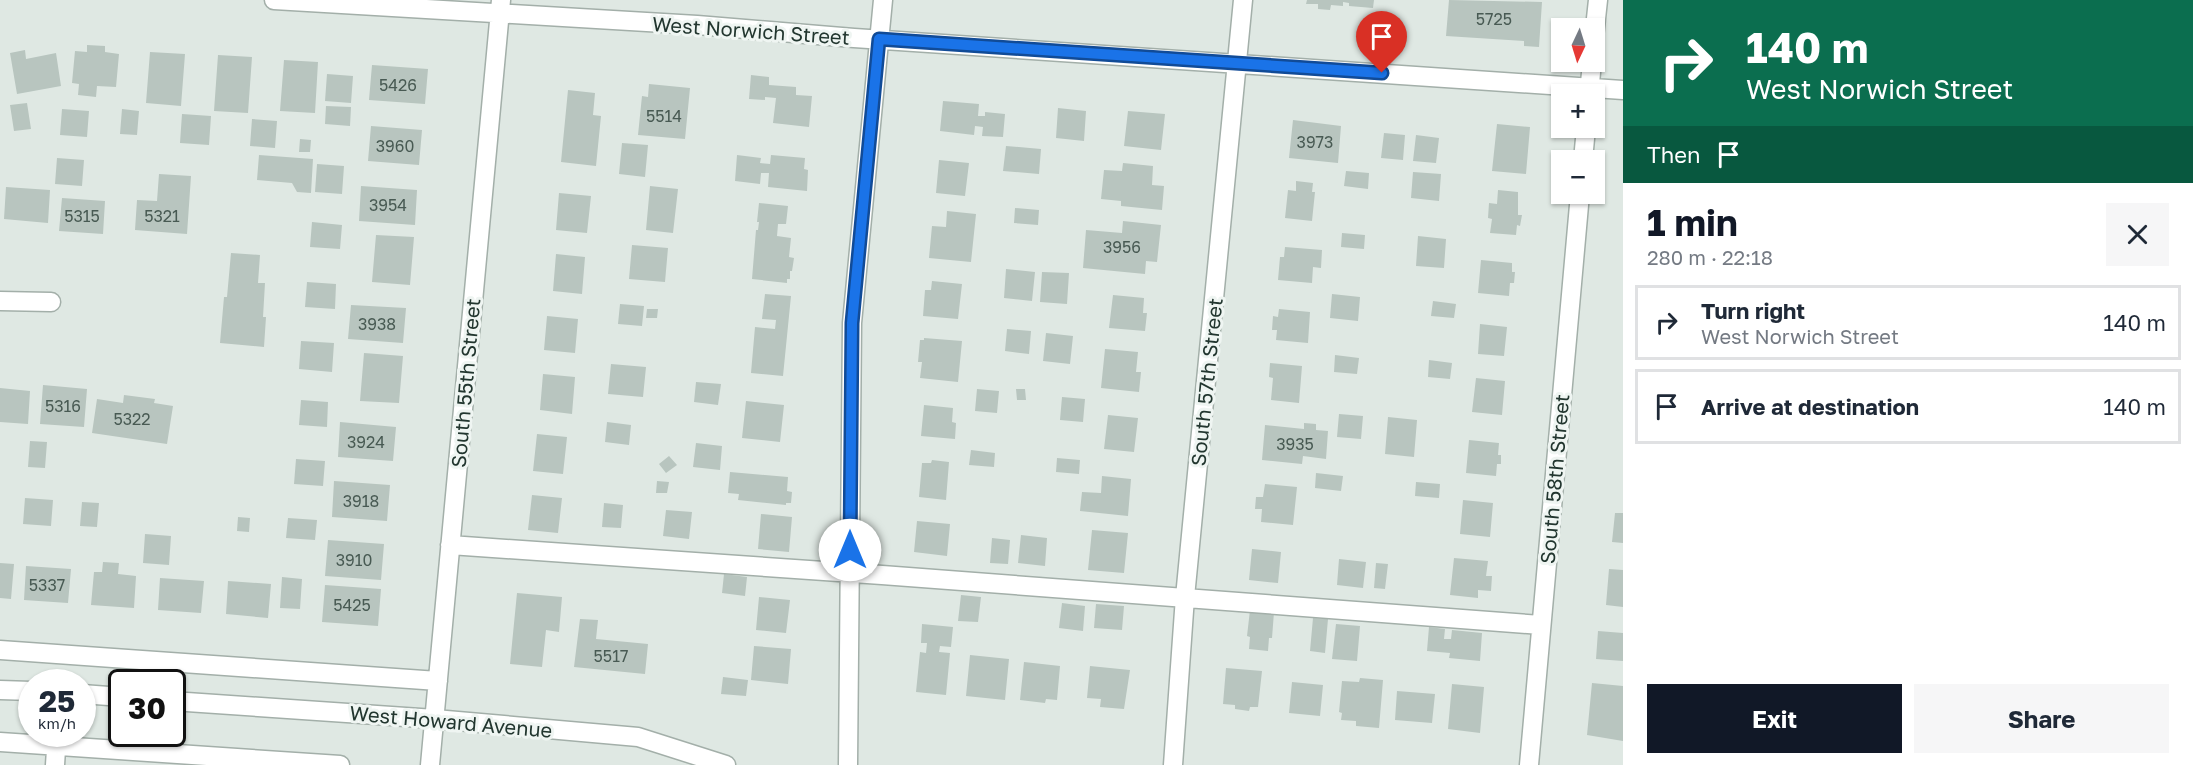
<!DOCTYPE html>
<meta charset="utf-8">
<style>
:root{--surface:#fff;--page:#f6f6f7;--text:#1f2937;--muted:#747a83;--line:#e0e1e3;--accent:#111827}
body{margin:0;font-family:"Golos Text",sans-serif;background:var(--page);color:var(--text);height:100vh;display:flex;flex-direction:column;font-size:22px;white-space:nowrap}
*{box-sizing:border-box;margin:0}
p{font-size:20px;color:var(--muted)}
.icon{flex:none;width:33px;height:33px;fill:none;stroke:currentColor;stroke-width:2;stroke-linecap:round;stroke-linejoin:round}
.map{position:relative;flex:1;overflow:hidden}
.sheet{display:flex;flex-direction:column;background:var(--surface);width:570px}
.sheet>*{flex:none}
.guide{background:#0b6e4f;color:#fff;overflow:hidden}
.needle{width:39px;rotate:184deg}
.buttons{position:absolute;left:1551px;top:18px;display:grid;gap:12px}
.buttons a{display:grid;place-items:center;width:54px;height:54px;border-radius:0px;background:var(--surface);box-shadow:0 2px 4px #0004;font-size:30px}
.speed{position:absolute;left:18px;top:669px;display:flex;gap:12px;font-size:30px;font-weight:700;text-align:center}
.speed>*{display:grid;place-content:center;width:78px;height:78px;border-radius:50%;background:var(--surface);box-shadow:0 2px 4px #0004;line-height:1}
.speed small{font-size:15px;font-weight:400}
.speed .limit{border:3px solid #111;border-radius:9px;background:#fff;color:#111}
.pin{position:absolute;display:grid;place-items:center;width:51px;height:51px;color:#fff;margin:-62px -26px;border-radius:50% 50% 50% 0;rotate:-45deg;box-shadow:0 0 6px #0007}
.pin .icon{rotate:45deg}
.me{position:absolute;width:66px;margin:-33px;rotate:0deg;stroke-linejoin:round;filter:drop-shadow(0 0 4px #0008)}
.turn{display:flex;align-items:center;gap:21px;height:126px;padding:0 24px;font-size:27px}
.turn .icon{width:78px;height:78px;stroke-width:2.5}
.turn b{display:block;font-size:42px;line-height:51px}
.then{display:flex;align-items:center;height:57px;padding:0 24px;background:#0003;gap:12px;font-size:22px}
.round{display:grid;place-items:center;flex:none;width:63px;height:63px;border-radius:0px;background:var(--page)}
.head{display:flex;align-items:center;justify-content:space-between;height:102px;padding:0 24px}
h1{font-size:36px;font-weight:700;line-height:45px;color:var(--accent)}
.primary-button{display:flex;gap:12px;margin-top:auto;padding:12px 24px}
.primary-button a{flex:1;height:69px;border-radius:0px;background:var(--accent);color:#fff;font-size:24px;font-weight:700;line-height:69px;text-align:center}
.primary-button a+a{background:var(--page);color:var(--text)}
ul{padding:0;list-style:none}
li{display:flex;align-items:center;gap:18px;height:75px;margin:0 12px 9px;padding:0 12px;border:3px solid var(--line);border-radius:0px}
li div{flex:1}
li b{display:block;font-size:22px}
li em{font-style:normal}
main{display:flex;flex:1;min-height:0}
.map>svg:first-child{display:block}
</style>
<main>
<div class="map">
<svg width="1623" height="765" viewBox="0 0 1623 765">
<rect width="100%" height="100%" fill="#dfe8e3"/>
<path fill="#b8c5bf" d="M1307,0h67l-1,8 -24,-2v-3l-6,-1v4l-12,-1 -1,5 -12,-1v-5h-12z
M1449,0l93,2 -3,45 -15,-1v-5l-78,-5z
M87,45l18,1v6l14,2 -3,33 -19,-1 -1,11 -18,-2 1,-11 -7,-1 3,-32 12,1z
M25,50l1,9 30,-6 5,33 -44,8 -7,-41z
M150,52l35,2 -4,52 -35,-3z
M218,55l34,2 -4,56 -34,-2z
M284,60l34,2 -3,51 -35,-2z
M372,65l56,4 -3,35 -56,-4z
M327,74l26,2 -2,27 -26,-2z
M751,75l18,2v8l27,2v8l16,1 -3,31 -36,-4 3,-25 -11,-1v3l-16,-1z
M649,84l41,4 -5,51 -47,-4 4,-39 6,1z
M568,90l27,3 -2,22 8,1 -5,50 -35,-4z
M943,101l36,3 -1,12h7v-4l20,2 -2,23 -21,-1 1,-9 -8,-1 -1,9 -34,-4z
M27,103l4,26 -17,2 -4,-26z
M326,106l25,1 -1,19 -25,-2z
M1058,108l28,3 -2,30 -28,-3z
M62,109l27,2 -2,26 -27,-2z
M122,109l17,2 -2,24 -17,-1z
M1128,111l37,3 -4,36 -37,-4z
M182,114l29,2 -2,29 -29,-2z
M252,119l25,2 -2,27 -25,-2z
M1293,120l48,6 -3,37 -49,-5z
M1497,124l33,3 -4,47 -34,-3z
M371,126l51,4 -3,35 -51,-4z
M1384,133l21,2 -2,25 -22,-2z
M1416,135l23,3 -3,25 -23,-2z
M300,139l11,1 -1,12h-11z
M622,143l26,2 -3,32 -26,-3z
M1006,146l35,3 -2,25 -36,-3z
M259,155l54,4 -2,34 -14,-1 -5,-9 -35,-3z
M737,155l24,3 -1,5 10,1 1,-9 34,3 -1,11 4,1 -1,21 -39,-4 1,-14h-8l-1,11 -25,-3z
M57,158l27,2 -2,26 -27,-2z
M939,160l30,3 -4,33 -29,-3z
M1123,163l30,3 -1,19 12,1 -2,24 -41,-4v-5l-20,-2 3,-29 18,1z
M317,164l27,2 -2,28 -27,-2z
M1346,171l23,2 -1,16 -24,-3z
M1413,172l28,2 -2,27 -28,-3z
M159,174l32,2 -4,58 -52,-4 2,-30 20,1z
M1296,181l17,2 -1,9h3l-3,29 -27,-3 3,-28 8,1z
M361,186l56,4 -2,35 -56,-4z
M650,186l28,3 -5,44 -27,-3z
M6,187l44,3 -2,33 -44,-4z
M1498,190l20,2v23h4l-2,11 -3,-1 -1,10 -26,-2 2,-14 -4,-1 1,-15 8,1z
M559,193l32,3 -4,37 -31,-3z
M62,198l43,3 -2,33 -44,-3z
M759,203l29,3 -2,18h-8l-1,12 14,2 -2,19 5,1 -2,13h-2v8h-3v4l-35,-4 4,-49h2l1,-8h-2z
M1015,208l24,2 -1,15 -24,-2z
M947,211l29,3 -5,48 -42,-4 3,-32 14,1z
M1123,221l38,4 -4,37 -11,-1 -1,13 -62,-6 3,-38 36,3z
M312,222l30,3 -2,24 -30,-2z
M1342,233l23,2 -1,14 -23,-2z
M376,235l38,2 -4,48 -38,-3z
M1418,236l28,3 -2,29 -28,-2z
M632,245l36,3 -3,34 -36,-3z
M1285,247l37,3 -1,18 -8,-1 -1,16 -34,-3 2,-23h4z
M231,253l29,2 -2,28h7l-2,34h3l-2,30 -44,-4 4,-46h3z
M556,254l29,3 -3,37 -29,-3z
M1481,260l31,3v9h3l-1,11h-4l-1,13 -31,-3z
M1006,269l29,3 -3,29 -28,-3z
M1042,272l27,1 -2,31 -27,-2z
M932,281l30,3 -4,35 -35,-3 2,-26h6z
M307,282l29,2 -1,25 -30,-2z
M765,294l26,2 -8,80 -32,-3 4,-46 20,2 1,-9 -14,-1z
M1332,294l28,3 -2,24 -28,-3z
M1113,295l31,3 -1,15h4l-2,18 -36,-3z
M1433,301l23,3 -2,14 -23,-2z
M620,304l24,2 -2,20 -24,-2z
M351,305l55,3 -3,35 -55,-4z
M647,309h11l-1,9h-11z
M1279,309l31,3 -2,31 -32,-3 1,-10h-5l1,-14 5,1z
M547,316l31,3 -3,34 -31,-3z
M1480,324l27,3 -3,29 -26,-2z
M1007,329l24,2 -2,23 -24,-3z
M1046,333l27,3 -3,28 -27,-3z
M924,338l38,3 -4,41 -38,-4 2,-16h-4l2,-22h4z
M301,341l33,2 -2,29 -33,-3z
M1105,349l33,3 -2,20h5l-2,20 -38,-4z
M364,353l39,3 -4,47 -39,-2z
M1335,355l24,3 -2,16 -23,-2z
M1429,360l23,3 -2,16 -22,-2z
M1270,363l32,3 -3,37 -28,-3 2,-22 -4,-1z
M611,364l35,3 -3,30 -35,-3z
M543,374l32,3 -3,37 -32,-4z
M1476,378l29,3 -3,34 -30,-3z
M696,382l25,2 -3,21 -24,-3z
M43,385l44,4 -3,38 -44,-3z
M0,388l30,3 -2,33 -28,-2z
M977,389l22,2 -2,22 -22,-2z
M1016,389h9l1,11h-9z
M124,395l31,4 -1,4 19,3 -6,38 -75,-11 5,-34 26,4z
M1062,397l23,2 -2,23 -23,-2z
M301,400l27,2 -1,25 -28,-2z
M746,401l38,4 -4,37 -38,-4z
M924,405l29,3 -1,14 4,1 -1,16 -34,-3z
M1339,414l24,2 -2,23 -24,-2z
M1108,415l30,3 -4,34 -30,-3z
M1388,417l29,3 -3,37 -29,-3z
M340,422l56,5 -3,34 -55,-4z
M607,422l24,3 -2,20 -24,-3z
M1304,423l12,1v6l12,1 -2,28 -23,-3 -1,8 -40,-4 3,-35 39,4z
M537,434l30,3 -4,37 -30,-3z
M1469,440l30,3 -1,12h3v9h-4l-1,12 -30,-3z
M30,441l17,1 -2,26 -17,-1z
M696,443l26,3 -2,24 -27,-3z
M971,450l24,3 -1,14 -25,-2z
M669,456l8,9 -11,8 -7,-9z
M1057,458l23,2 -1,14 -23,-2z
M296,459l29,2 -2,25 -29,-2z
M932,460l17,2 -3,38 -27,-3 3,-34h9z
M730,472l58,5 -1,14 5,1 -1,11h-5v2l-48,-5 1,-6 -11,-1z
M1316,473l27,3 -2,15 -26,-3z
M1102,476l29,3 -3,37 -48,-5 2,-19 19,1z
M334,481l56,4 -3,36 -55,-4z
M657,481l12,1 -2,11h-11z
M1416,482l24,2 -1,14 -24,-2z
M1265,484l32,3 -4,38 -32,-3 1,-13h-7l1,-12h7z
M532,495l30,3 -4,35 -30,-3z
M25,498l28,2 -2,26 -28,-2z
M1463,500l30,3 -3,34 -30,-3z
M82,502l17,1 -2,24 -17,-1z
M604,503l19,2 -2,23 -19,-1z
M666,510l26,2 -3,27 -26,-3z
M1615,513h8v30l-11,-1z
M761,514l31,3 -3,35 -31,-3z
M238,517l12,1 -1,14 -12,-1z
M288,518l29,2 -2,20 -29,-2z
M917,521l33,3 -3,32 -33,-4z
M1092,530l36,3 -4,40 -36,-3z
M145,534l26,2 -2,29 -26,-2z
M1021,535l26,3 -2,28 -27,-3z
M992,538l18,2 -2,24 -18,-1z
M328,540l56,4 -3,36 -56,-4z
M1252,549l29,3 -3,31 -29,-3z
M1454,558l34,3 -2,15h6l-1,15 -13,-1v8l-28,-3z
M1339,559l27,3 -3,26 -26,-3z
M103,562l16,1 -1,11 18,2 -2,32 -43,-3 3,-33h8z
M0,563l14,1 -3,35 -11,-1z
M1376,563l12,1 -3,25 -11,-1z
M26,566l45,3 -3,34 -44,-3z
M1609,569l14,1v37l-17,-2z
M724,574l23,3 -2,19 -23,-3z
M282,577l20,2 -2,30 -20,-1z
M160,578l44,3 -3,32 -43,-3z
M228,581l43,3 -3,34 -42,-4z
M325,585l56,4 -3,37 -56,-4z
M517,593l45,4 -3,35 -13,-2 -4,37 -32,-3z
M961,595l20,2 -3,25 -20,-1z
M759,597l31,3 -4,33 -30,-3z
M1062,603l23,3 -2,25 -24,-3z
M1096,604l28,2 -2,24 -28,-2z
M1250,610l24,2 -2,26h-3l-1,13 -19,-2 1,-12 -3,-1z
M1313,618l15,1 -3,34 -15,-2z
M580,619l18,1 -2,19 52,5 -3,30 -71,-7z
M922,624l31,3 -2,20 -11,-1 -1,6 11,1 -4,42 -30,-3 4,-40 6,1 1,-10h-6z
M1336,624l24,2 -3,35 -25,-2z
M1429,627l16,2 -1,10h7l1,-9 30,3 -2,28 -31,-3 1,-5 -23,-2z
M1598,631l25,2v28l-27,-2z
M754,646l37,3 -3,35 -37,-4z
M970,655l39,4 -4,41 -39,-4z
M1024,662l36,4 -3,34 -11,-1 -1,4 -25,-3z
M1090,666l40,4 -6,39 -24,-2 1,-8 -14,-1z
M1226,668l36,3 -4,36h-8l-1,4 -14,-2v-4l-12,-1z
M723,677l25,3 -2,16 -25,-2z
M1360,678l23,2 -4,48 -23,-2v-5l-15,-1 1,-7 -3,-1 3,-31 17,1z
M1292,682l31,3 -3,31 -31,-3z
M1592,683l31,3v55l-36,-6z
M1452,684l32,3 -4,46 -32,-4z
M1397,691l38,3 -3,29 -37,-3z"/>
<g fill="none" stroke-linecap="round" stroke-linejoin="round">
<defs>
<path id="minor" d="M274,0l423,25 157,13 769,52
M1594,37l4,-37
M1589,94l3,-32
M1583,160l3,-32
M0,301l51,1
M450,545l432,30 659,50
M0,650l438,31
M0,690l32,1
M82,694l40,3
M172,701l263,18 203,18 88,28
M0,742l340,23
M55,765l2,-31
M430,765l71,-765
M848,765l4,-442 31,-323
M1173,765l12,-168 58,-597
M1529,765l51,-571"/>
</defs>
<use href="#minor" stroke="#a3afa9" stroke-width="21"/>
<use href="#minor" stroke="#fff" stroke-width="18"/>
</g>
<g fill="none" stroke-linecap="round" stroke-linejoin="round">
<defs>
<path id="route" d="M850,550l2,-227 27,-284 503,34"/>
</defs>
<use href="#route" stroke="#114b97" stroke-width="15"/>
<use href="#route" stroke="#1a73e8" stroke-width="10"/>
</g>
<g text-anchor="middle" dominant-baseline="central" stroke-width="6" stroke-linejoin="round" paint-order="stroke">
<g font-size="16" fill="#485a53">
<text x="1494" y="19">5725</text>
<text x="398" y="85">5426</text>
<text x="664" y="116">5514</text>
<text x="1315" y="142">3973</text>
<text x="395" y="146">3960</text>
<text x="388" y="205">3954</text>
<text x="82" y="216">5315</text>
<text x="162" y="216">5321</text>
<text x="1122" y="247">3956</text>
<text x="377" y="324">3938</text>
<text x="63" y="406">5316</text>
<text x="132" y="419">5322</text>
<text x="366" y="442">3924</text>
<text x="1295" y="444">3935</text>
<text x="361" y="501">3918</text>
<text x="354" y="560">3910</text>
<text x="47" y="585">5337</text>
<text x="352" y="605">5425</text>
<text x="611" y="656">5517</text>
</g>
<g font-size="20" fill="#22362f" stroke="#eff5f2">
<text transform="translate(751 30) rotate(4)">West Norwich Street</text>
<text transform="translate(1206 382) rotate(-84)">South 57th Street</text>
<text transform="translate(465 383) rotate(-85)">South 55th Street</text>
<text transform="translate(1554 479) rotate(-85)">South 58th Street</text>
<text transform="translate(451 721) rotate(5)">West Howard Avenue</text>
</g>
</g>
</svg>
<div class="buttons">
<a><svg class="needle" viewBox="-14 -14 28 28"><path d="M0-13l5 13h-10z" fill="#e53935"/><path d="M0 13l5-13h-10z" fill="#747a83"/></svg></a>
<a>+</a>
<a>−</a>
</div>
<div class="speed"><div>25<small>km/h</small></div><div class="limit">30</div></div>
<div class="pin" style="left:1382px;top:73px;background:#d93025"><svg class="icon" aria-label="arrive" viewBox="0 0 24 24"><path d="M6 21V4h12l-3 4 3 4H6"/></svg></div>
<svg class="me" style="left:850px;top:550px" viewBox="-20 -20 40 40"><circle r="19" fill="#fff"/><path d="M0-13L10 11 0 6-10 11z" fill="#1a73e8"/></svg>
</div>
<section class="sheet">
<div class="guide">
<div class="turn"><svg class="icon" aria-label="right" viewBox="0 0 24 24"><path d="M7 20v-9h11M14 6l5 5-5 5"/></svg><div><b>140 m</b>West Norwich Street</div></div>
<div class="then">Then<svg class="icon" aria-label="arrive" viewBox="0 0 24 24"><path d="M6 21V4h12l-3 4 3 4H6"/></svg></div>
</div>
<div class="head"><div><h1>1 min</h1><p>280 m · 22:18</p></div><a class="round"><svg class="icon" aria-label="close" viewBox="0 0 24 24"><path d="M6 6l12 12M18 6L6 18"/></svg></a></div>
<ul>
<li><svg class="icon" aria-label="right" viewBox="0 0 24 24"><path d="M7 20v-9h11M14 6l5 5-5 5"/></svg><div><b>Turn right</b><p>West Norwich Street</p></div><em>140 m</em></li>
<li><svg class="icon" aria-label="arrive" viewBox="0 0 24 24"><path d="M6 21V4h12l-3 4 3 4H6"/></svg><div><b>Arrive at destination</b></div><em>140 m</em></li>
</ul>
<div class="primary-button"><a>Exit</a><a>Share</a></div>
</section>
</main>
